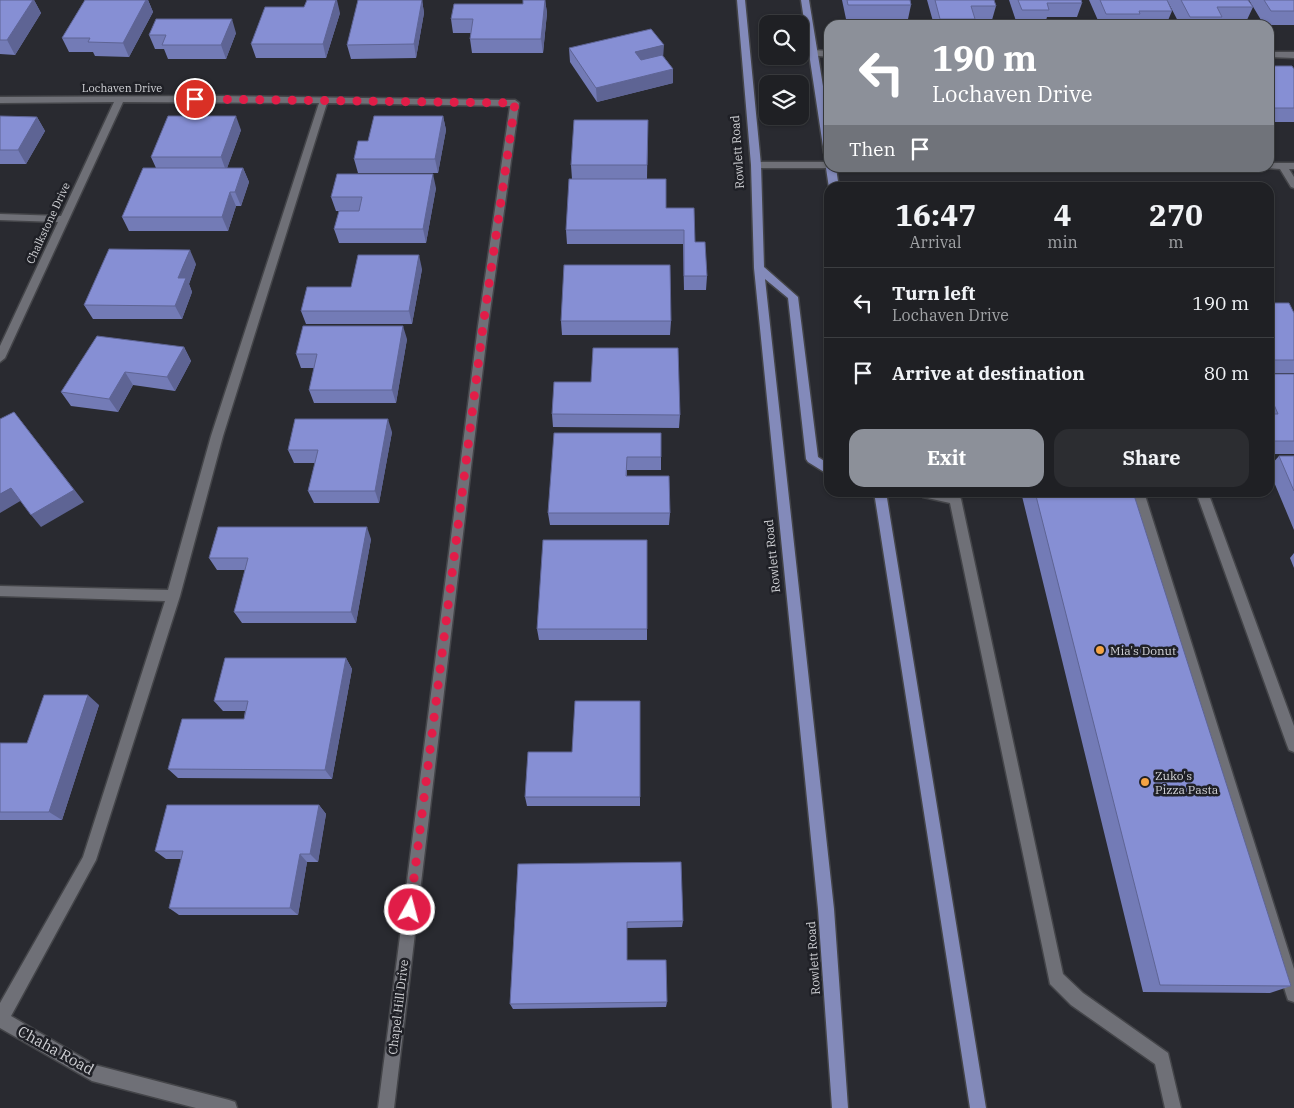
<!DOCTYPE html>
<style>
:root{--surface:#1f2024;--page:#2c2d31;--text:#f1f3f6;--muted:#a1a3a6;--line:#3c3e41;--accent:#8c9099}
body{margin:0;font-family:"IBM Plex Serif",serif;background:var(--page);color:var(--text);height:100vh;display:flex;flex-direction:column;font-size:19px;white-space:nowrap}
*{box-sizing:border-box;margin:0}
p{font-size:16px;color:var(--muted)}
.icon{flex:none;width:28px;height:28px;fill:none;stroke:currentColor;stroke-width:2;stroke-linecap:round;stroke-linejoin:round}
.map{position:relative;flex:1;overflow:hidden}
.side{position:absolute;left:824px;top:182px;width:450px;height:315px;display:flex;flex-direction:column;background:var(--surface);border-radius:15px;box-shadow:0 1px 4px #0004,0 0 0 1px var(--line)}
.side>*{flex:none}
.guide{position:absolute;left:824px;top:20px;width:450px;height:152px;border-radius:15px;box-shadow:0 1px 4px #0004,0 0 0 1px var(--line);background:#8c9099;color:#fff;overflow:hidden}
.tools{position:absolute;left:759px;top:15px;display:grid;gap:10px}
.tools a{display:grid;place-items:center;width:50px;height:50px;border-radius:10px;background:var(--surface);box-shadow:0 1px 4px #0004,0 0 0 1px var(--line);font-size:25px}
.pin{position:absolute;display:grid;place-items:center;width:42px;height:42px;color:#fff;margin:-21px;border:2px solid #fff;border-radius:50%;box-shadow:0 1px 5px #0007}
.me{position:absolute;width:55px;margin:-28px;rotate:7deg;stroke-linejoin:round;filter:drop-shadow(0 0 4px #0008)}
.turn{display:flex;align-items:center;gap:18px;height:105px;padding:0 25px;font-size:22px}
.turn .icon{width:65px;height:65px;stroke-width:2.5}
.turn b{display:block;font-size:35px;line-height:42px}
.then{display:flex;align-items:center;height:48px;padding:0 25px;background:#0003;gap:10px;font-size:19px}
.eta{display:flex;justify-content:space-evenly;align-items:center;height:85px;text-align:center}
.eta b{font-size:30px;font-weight:800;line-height:35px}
.button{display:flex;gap:10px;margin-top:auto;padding:10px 25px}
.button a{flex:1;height:58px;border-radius:15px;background:var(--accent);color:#fff;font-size:20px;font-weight:800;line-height:58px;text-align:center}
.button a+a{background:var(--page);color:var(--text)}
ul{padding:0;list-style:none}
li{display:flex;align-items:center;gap:15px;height:70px;padding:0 25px;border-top:1px solid var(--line)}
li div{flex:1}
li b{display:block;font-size:19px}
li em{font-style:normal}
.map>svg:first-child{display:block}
</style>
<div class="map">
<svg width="1294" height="1108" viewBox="0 0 1294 1108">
<rect width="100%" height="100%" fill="#292a30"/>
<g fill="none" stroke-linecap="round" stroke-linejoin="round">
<defs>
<path id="minor" d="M813,50l16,1v6l-19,-2 -1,-2z
M1294,52v6l-25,-1v-5z
M214,96l301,4 4,3 -31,223 -94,782h-16l100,-782 32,-220 -183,-3 -104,333 -43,160 -84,264 -85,156 84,49 134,35 6,2 2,6h-41l-104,-27 -92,-53v-25l83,-146 82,-256 -165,-5v-10l168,4 43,-154 108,-333 -196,-1 -118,256 -5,4v-16l58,-124 -58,-2v-6l61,2 53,-114 -114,1v-6z
M756,162h73v6h2h-75l-3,-1v-4z
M1269,163h25v6h-5l5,8v11l-3,-1 -11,-18 -14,-1h3z
M917,492h31l11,4 2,3 102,475 20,19 85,60 13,55h-16l-10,-44 -84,-59 -21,-21 -100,-481 -27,-6z
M1132,492h12l150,477v33l-6,-2 -2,-6z
M1196,492h12l86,234v26l-5,-2 -2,-5z"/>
<path id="major" d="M737,0h8l16,165 3,102 34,30 20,160 11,7v11l-21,-13 -2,-3 -18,-161 -23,-19 69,630 14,199h-16l-14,-199 -64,-641 -3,-103z
M801,0h8l20,123v33l-5,-3z
M829,166v2h7l3,20h-10l-3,-20z
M874,492h12l100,616h-16z"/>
</defs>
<use href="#minor" stroke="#444549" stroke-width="3"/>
<use href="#major" stroke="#444549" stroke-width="3"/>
<use href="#minor" fill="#6f7077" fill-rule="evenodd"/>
<use href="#major" fill="#838aba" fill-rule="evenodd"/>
</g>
<path fill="#737bb6" d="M0,0h34l7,13 -26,42 -15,-1z
M85,0h63l5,12 -24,45 -34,-1 -2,-4h-24l-7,-14z
M422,0l2,13 -8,45 -65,1 -4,-14z
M545,0l2,13 -4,40h-71l-2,-14 1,-6h-18l-2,-14z
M842,0h68l1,5 -3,14h-62z
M927,0h67l2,6 -4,14h-17l-2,5h-39z
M1009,0h72l1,3 -5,14h-30l-2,7h-28z
M1089,0h78l5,11 -6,14h-66z
M1167,0h81l5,7 -7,15h-27l-1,3h-38z
M1249,0h45v25h-30z
M340,13l-14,45h-70l-5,-14z
M236,33l-10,26h-58l-4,-10h-9l-6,-14z
M569,48l95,9 9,12v14l-76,19 -27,-40z
M1269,66l25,3v53h-25z
M0,116l37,1 8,14 -19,33h-26z
M443,116l3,14 -8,43h-80l-4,-14 14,-18z
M648,120l-1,59 19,29 29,34 12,34 -1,14h-22l-1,-46h-116l-1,-14 6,-51 -1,-14z
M241,130l-14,38h16l6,14 -8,24h-5l-8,25h-99l-7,-14 34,-49 -5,-11z
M436,188l-10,55h-87l-5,-14 25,-18h-23l-5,-14z
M196,264l-7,20 3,8 -10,27h-89l-9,-14z
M422,269l-10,55h-106l-5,-13 50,-24z
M1269,303l25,10v60h-25z
M561,321h110l-1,14h-108z
M407,339l-11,64h-82l-5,-13 5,-22h-13l-5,-14z
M184,347l7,14 -16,30 -42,-6 -15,27 -47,-6 -10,-14z
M1269,374h25v80h-25z
M591,382l89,33 -1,13 -126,-1 -1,-13z
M392,432l-13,71h-65l-6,-12 7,-28h-21l-6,-13z
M661,433v37h-34v6l43,37 -1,12h-119l-2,-12z
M1279,456h15v74l-25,-60v-3z
M1021,492h112l158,494 -21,7 -127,-1z
M371,539l-15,84h-114l-8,-11 11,-42h-28l-8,-12z
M647,540v100h-108l-2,-11z
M1294,553v15l-4,-10z
M346,658l6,11 -20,110 -154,-1 -10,-9 76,-50 1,-8h-22l-9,-10z
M640,701v105h-113l-2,-9 47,-45z
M99,705l-37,115h-62v-77h27z
M319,805l7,9 -8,48h-11l-9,53h-119l-10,-7 12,-49h-15l-11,-8z
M518,864l165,57 -1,6 -55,1v32l40,42 -1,5 -153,2 -3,-5z"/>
<path fill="#5e6494" d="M33,0h1l7,13 -26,42 -8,-15z
M146,0h2l5,12 -24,45 -6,-14z
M336,0h1l3,13 -14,45 -3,-14z
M422,0l2,13 -8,45 -2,-14z
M545,0l2,13 -4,40 -2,-14z
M232,19l4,14 -10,26 -5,-14z
M664,45l-1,14 -28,7v-14z
M673,69v14l-76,19 -1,-14z
M236,116l5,14 -15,41 -5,-14z
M443,116l3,14 -8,43 -3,-14z
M37,117l8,14 -19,33 -8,-14z
M243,168l6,14 -8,24 -6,-14z
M433,174l3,14 -10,55 -3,-14z
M230,192l6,14 -8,25 -6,-14z
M190,250l6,14 -7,20 3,8 -10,27 -7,-13 3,-28z
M419,255l3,14 -10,55 -3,-13z
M403,326l4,13 -11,64 -4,-13z
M184,347l7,14 -16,30 -8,-14z
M125,372l8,13 -15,27 -9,-13z
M14,412l70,90 -43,25 -10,-12z
M388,419l4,13 -13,71 -4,-12z
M11,488l11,12 -22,13v-19z
M367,527l4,12 -15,84 -5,-11z
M346,658l6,11 -20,110 -7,-9z
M88,695l11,10 -37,115 -13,-8z
M319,805l7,9 -8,48 -8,-8z
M300,854l7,8 -9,53 -8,-7z"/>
<path fill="#868fd4" stroke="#5e6494" d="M0,0h33l-26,40h-7z
M85,0h61l-23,43 -35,-1 2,-4h-28z
M307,0h29l-13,44h-72l14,-37h39z
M358,0h64l-8,44 -67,1z
M523,0h22l-4,39h-71l3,-20h-22l3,-15h69z
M847,0h63l1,5h-63z
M935,0h59l2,6h-25l4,13h-35z
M1018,0h63l1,3h-35l2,7h-27z
M1100,0h67l5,11h-33l1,3h-34z
M1181,0h67l5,7h-36l5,10h-32z
M1264,0h30v11h-23z
M156,19h76l-11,26h-59l4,-10h-17z
M651,29l13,16 -29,7 6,8 21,-5 11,14 -77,19 -27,-40z
M1269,66h23l2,3v39h-25z
M0,116l37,1 -19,33h-18z
M168,116h68l-15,41h-70z
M374,116h69l-8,43h-81l4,-18h10z
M574,120h74l-1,45h-76z
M143,168h100l-8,24h-5l-8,25h-100z
M337,174h96l-10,55h-89l5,-18h20l3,-14h-31z
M569,179h97v29h28l1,34h10l2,34h-23v-46h-118z
M109,249l81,1 -12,28h8l-11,28 -91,-1z
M358,255h61l-10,56h-108l6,-24h44z
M564,265h106l1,56h-110z
M1269,303h20l5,10v47h-25z
M303,326h100l-11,64h-83l8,-36h-21z
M97,336l87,11 -17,30 -42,-5 -16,27 -48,-7z
M593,348h85l2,67 -128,-1 2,-32h37z
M1269,374h25v67h-25v-27h9l-9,-21z
M14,412l60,78 -43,25 -20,-27 -11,6v-75z
M295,419h93l-13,72h-67l10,-41h-30z
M554,433h107v24h-34l-1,19h43l1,37h-122z
M1279,456h15v35z
M1035,492h98l158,494 -131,-1z
M218,527h149l-16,85h-117l14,-54h-39z
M543,540h104v89h-110z
M225,658h121l-21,112 -157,-1 14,-50h62l4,-18h-34z
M44,695h44l-39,117h-49v-69h27z
M575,701h65v96h-115l3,-45h44z
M167,805h152l-9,49h-10l-10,54h-121l14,-57h-28z
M681,862l2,59 -56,1v38h39l1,42 -157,2 8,-140z"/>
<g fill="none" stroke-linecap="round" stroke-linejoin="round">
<path stroke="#e11d48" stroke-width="9" stroke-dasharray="0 16.2" d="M195,99l320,4 -32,223 -73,584"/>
</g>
<g fill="#f4a344" stroke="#1f2026" stroke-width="2">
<circle cx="1100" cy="650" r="5"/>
<circle cx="1145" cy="782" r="5"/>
</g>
<g text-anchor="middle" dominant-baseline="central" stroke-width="5" stroke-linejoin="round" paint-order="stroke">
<g font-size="11" fill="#d1d2d6" stroke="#1f2026">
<text x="122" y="88">Lochaven Drive</text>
<text transform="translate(48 223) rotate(-65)">Chalkstone Drive</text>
</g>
<g font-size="12" fill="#d1d2d6" stroke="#1f2026">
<text transform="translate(737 152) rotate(-94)">Rowlett Road</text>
<text transform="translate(772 556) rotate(-96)">Rowlett Road</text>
<text transform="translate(813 958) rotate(-94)">Rowlett Road</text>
<text transform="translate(398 1007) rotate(-83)">Chapel Hill Drive</text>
</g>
<g font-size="12" fill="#d1d2d6" stroke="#1f2026" text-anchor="start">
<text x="1110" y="650">Mia's Donut</text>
<text x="1155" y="775">Zuko's<tspan x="1155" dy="14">Pizza Pasta</tspan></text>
</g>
<g font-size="15" fill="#d1d2d6" stroke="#1f2026">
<text transform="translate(56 1050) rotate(29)">Chaha Road</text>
</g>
</g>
</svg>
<div class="tools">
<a><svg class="icon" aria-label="search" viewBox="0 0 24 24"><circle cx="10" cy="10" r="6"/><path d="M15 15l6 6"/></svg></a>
<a><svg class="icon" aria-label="layers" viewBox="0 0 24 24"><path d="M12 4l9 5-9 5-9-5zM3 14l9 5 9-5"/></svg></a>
</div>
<div class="pin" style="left:195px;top:99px;background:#d93025"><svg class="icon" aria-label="arrive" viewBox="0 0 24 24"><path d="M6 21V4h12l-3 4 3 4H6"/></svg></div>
<svg class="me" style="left:410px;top:910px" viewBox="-20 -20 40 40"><circle r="17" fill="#e11d48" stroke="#fff" stroke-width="3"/><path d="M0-11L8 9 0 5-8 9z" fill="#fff"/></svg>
<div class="guide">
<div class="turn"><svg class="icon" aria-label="left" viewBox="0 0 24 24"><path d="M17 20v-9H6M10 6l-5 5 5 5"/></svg><div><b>190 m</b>Lochaven Drive</div></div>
<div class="then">Then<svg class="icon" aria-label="arrive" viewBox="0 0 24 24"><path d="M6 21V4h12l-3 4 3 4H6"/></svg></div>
</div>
<section class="side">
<div class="eta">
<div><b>16:47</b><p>Arrival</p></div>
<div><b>4</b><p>min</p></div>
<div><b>270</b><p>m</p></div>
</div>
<ul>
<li><svg class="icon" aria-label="left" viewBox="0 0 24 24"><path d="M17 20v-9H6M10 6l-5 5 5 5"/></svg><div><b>Turn left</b><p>Lochaven Drive</p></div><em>190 m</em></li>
<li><svg class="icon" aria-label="arrive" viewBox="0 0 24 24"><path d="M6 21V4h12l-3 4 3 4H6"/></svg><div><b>Arrive at destination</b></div><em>80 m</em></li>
</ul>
<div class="button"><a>Exit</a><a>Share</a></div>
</section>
</div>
